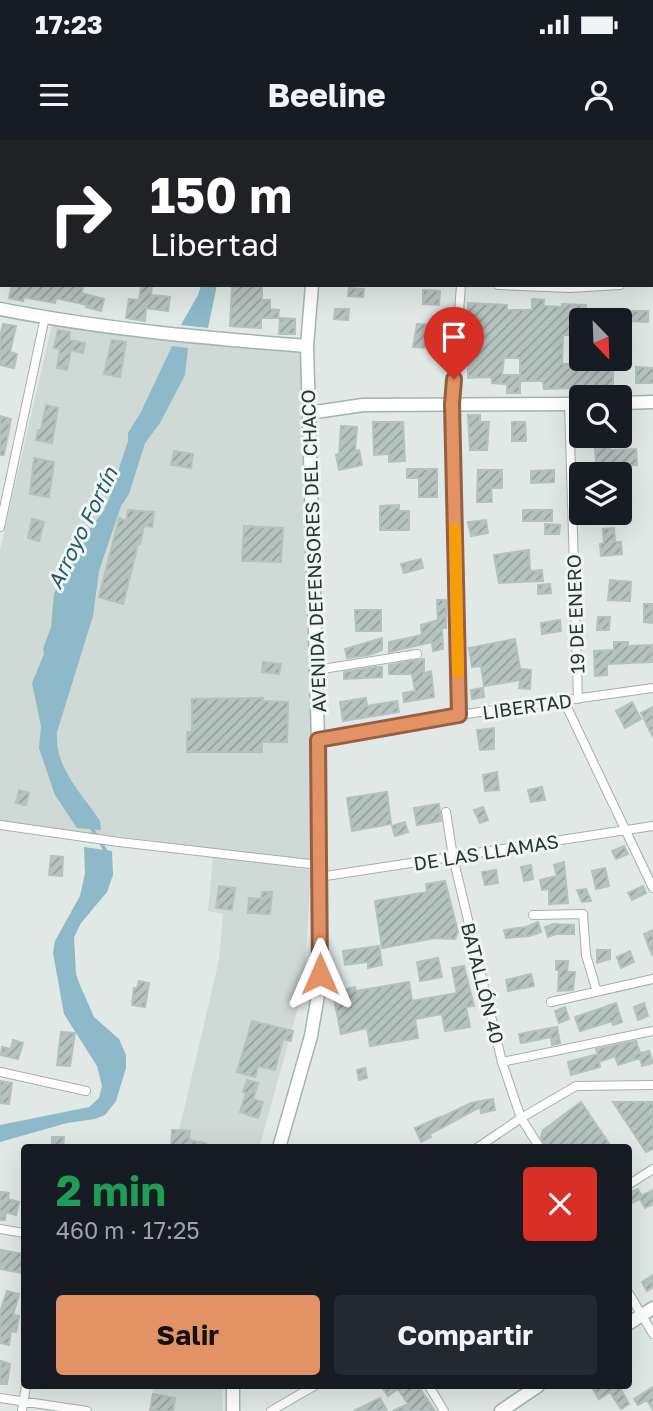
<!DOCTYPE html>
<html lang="es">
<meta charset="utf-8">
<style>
:root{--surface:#171b24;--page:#242831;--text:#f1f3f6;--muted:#9ea1a6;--accent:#e39265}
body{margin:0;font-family:"Golos Text",sans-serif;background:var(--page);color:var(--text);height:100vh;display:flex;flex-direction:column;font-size:26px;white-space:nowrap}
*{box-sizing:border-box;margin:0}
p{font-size:23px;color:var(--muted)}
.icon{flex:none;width:38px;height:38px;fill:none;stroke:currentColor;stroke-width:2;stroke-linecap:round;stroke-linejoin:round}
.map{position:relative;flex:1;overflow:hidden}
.sheet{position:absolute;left:21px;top:1004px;width:611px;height:245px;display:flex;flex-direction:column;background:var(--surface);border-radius:7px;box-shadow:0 7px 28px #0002}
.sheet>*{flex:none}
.banner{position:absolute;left:0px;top:0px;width:654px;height:147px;box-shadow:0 7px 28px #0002;background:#202124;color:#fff;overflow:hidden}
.needle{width:46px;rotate:157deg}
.buttons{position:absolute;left:569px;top:168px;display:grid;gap:14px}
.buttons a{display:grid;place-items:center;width:63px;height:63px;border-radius:7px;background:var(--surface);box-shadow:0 7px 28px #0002;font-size:35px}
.pin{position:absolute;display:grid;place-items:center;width:60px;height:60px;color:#fff;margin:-72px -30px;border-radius:50% 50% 50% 0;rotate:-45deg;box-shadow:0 0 7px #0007}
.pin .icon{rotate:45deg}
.me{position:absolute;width:77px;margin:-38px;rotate:0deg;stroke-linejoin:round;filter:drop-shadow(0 0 5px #0008)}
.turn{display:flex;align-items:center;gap:24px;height:147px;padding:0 35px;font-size:32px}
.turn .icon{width:91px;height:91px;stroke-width:2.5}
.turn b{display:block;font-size:49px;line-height:60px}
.round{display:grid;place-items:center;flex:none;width:74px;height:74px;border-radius:7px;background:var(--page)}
.head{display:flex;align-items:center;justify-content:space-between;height:119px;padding:0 35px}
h1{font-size:42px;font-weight:700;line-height:52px;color:#1e9e55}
.action{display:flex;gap:14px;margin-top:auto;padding:14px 35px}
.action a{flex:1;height:80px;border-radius:7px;background:var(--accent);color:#111;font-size:28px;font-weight:700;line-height:80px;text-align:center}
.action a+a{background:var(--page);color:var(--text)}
.status{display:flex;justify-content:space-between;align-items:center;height:49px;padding:0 35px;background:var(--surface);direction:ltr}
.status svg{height:19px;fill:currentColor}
header{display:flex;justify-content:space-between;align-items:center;height:91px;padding:0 35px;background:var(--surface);font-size:32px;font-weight:700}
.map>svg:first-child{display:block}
</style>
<div class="status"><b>17:23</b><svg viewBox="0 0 49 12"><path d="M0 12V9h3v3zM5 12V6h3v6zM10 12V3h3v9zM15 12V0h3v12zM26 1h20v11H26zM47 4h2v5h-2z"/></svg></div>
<header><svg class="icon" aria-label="menu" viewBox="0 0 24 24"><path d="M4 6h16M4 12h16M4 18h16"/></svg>Beeline<svg class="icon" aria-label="person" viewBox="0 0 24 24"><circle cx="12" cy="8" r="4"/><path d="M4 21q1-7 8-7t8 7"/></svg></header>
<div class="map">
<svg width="653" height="1271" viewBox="0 0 653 1271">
<defs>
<pattern id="building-hatch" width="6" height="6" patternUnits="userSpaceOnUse" patternTransform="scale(1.75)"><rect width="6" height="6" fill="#b6c4c0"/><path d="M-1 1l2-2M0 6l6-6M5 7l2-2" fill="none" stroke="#94a09d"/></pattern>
</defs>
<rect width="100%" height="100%" fill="#e0e9e6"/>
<path fill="#cfd9d5" d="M54,176l255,28 10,521 -178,-26 -141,-16v-273z
M213,716l98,14 -7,117 -45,161h-84l44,-188 4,-46 -15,-3z
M154,1246h68l1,25h-71z"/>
<path fill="#8db9c9" d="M201,145h16l-9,43 -27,-3 17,-30z
M172,206l16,2 -3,27 -25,48 -15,20 -16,51 -8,12 -22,65 -6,45 -36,116c-3,36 25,61 43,89l1,9 -24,-2 -22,-33 -16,-47 2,-22 -9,-43 12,-29 -1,-5 8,-22 3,-33 17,-38 11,-17 21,-27 6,-13 19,-58v-8l13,-21z
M84,707l28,4 1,24 -6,17 -26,31 -7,14 2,37 4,11 14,32 25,22 7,16v13l-10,33 -11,14 -10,4 -28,4 -67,19v-17l89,-18 10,-9 3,-12 -5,-20 -33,-52 -11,-61 2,-12 25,-45 5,-23z"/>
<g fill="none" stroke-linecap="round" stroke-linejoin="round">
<path stroke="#8db9c9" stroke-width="3.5" d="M91,687l16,26"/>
</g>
<path fill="url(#building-hatch)" stroke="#b3c2be" stroke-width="2" d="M12,145h58l13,3 -2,5 23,6 -3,12 -15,-4 1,-2 -31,-7 -1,5 -31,-6 -1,4 -14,-3z
M141,145h11l-1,10 19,2 -2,14 -22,-3 -1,13 -19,-3 3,-19 10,1z
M232,145h30v15h8v9l9,1 -1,8h-17v10l-31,-2z
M349,148l15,1 -1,8 -15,-1z
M423,150l17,1 -1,14 -16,-1z
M532,159l12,1 -1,6 19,1v-3l24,1 -1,15h-13l-1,15h-8l-1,29h11v4h22l1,-6 17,1v24h-23v3h-15v-2l-31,1 -1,-8h-23v-23h-16l-2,17h18v18h-13v-9l-15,-1v-6l-24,1v-75l39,2v5h25z
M335,169h14l-1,11 -14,-1z
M604,169h13v2h31v11l-44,-2z
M280,178l15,1v15h-16z
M3,184l13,2 -6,26 7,2 -3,14 -14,-3v-28z
M417,184l20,1 -1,23 -23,-1z
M58,190l12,2 -1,8 16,3 -2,10 -12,-3 -4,20 -10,-2 3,-19 -6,-1z
M112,200l14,2 -6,35 -16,-3z
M636,227l17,1v15h-17z
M46,265l12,3 -6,35 -16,-3 2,-10h3z
M468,275h12v7h9l-2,28h-17z
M0,276l11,3 -7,36h-4z
M373,282h30l2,39 -16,1v-8l-15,1z
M512,282h13l1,19h-14z
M341,286l16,1 -2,24 4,-1 3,15 -23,5 -3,-15 3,-1z
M610,307v3l26,-1 1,16 -19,1v8h-21l-2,-26z
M174,311l19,3 -2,14 -20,-3z
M34,318l20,4 -5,35 -19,-3z
M407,329h30v28h-18v-19h-12z
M478,330h24v18h-11l1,14h-15z
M554,330v12l-23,1v-12z
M630,348v13h-10v-12z
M399,365v6h10v19h-29v-24z
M128,370l26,2 -2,15 -8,-1 -4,18h-2l-15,60 -24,-7 20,-79 7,3z
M523,370h29v11h-29z
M32,379l12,3 -5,19 -11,-3z
M486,380l2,13 -17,3 -3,-14z
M545,384l15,1 -1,9h-14z
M244,386l39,2 -2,34 -39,-1z
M614,388l1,14h6l1,12 -21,2 -1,-12 4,-1 -1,-14z
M529,410l1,21 12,-1 1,11 -44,2 -5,-28z
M421,419l2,9 -19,5 -3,-9z
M610,440l21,2 -1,19 -22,-1z
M550,444l1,9 -13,1v-9z
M437,460h9v28h-4l1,21 -10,2 -1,-9 -43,10v-10l33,-7 -1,-10 17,-5z
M644,464h9v19l-9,-1z
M355,470h26v21h-25z
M598,477h12l-1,13h-12z
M560,480l1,11 -19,3 -1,-11z
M382,498v12l-13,5 -22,3 -2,-9z
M515,499l5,30 11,1 -1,19 -11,-1 1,-8 -36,6 -3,-20 -9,1 -3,-19z
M614,502h14v4l25,-1v17l-46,2v11l-12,1 -1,-25 20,-1z
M424,519v14l7,-2 3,26 -30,5 -1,-9 12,-2 -3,-17h-23v-9z
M263,522l18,2 -2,10 -17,-2z
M376,527h6v10l-38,2v-7z
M483,548l1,9 -12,2 -1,-9z
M263,558v3l25,1 -1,40h-25v10h-75v-20h5v-33z
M366,558l1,8 30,-5 2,11 -56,9 -3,-19z
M632,562l9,17 -16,9 -9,-17z
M653,567v30l-12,-24z
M494,588v21l-14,1 -3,-20z
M497,632l2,18 -14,1 -2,-16z
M542,647l3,13 -14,2 -3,-12z
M19,650l10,3 -3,12 -10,-2z
M387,652l4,32 -39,7 -5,-33z
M439,664l2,17 -24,4 -3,-17z
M483,667l5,13 -8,3 -6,-13z
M405,682l3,10 -13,4 -3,-10z
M624,706l4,8 -12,5 -4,-8z
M51,716l12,1 -1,19 -13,-1z
M564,722l4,41 -19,1v-15l-7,1 -2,-10 17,-4 -3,-11z
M531,725l2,14 -9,2 -3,-14z
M605,728l4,18 -13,3 -4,-18z
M496,730l2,13 -13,2 -3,-13z
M445,741l13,51 -3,7 -20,-1 -53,10 -7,-47 52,-9 -1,-8z
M219,746l16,2 -3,22 -16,-2z
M643,746l3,7 -14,7 -4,-7z
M586,749l5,12 -9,1 -5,-12z
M262,752h10l-2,22 -22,-1 1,-15 12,1z
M538,782l3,10 -12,4 -23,2 -2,-8 22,-3z
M553,784l21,1v9h-18l-8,3 -3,-10z
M653,790v25h-1l-8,-21z
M379,806l3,19 -14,3v-6l-23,3 -2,-14z
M597,810h13v9l-13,4z
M630,811l4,11 -13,6 -4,-11z
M438,818l4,19 -22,4 -3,-19z
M556,821h12l-1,11h8l-2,18 -15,1 1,-21h-3z
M464,826l10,40 -8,1 4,20 -25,4 -3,-17 -27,5 3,19 -48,8 -3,-18 -26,6 -8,-41 22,-6 1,4 53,-9 3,19 45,-8 -5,-25z
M531,834l3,12 -26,5 -2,-11z
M139,841l10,2 -4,24 -13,-2 2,-17h3z
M616,863l6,19 -9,3 -1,-4 -32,10 -5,-14z
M644,863l4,13 -10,4 -4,-13z
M565,867l4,12 -10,4 -4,-12z
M252,881l41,10 -2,10 -8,-2 -8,31 -17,-4 -3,11 -18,-5z
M557,887l3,16 -8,2 -1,-8 -30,6 -2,-9z
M61,892l14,1 -5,33 -13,-1z
M13,900l10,3 -5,16 -17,-4 1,-8 9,2z
M636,901l4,12 9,-2 4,12 -11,3 -2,-8 -22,7 -3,-9 -16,6 1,5 -29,8 -3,-13 30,-8 -2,-5z
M365,928l2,10 -8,2 -2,-10z
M247,940l11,3 -5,16 10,3 -5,16 -18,-6 6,-19 -3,-1z
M0,941l12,2 -3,21 -9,-1z
M493,959l2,11 -14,3 -1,-6 -50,27 1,3 -10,5 -6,-14 25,-11v1l31,-15z
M581,962l31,46h-66l-5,-11 2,-7z
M613,962h40v47l-7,3z
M172,990l18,1 -1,9 17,3v5h-35z
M52,997h12l-1,11h-11z
M638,1049l3,7 12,-6v14l-8,4 -5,-9 -12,6v-12z
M0,1052l9,1 -1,6 11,3 -3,13 -10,-3 -1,8h-5z
M1,1110l23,4 -1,19 -23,-4z
M653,1135v12l-6,4 -5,-9z
M7,1151l12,3 -6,21 6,1 -3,16 -5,-1 -2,14 -9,-2v-31z
M1,1221l9,3 -3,20h-7z
M381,1246h37l17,25h-42l15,-7 -10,-15 -10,7z
M591,1246h28l10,18 -8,5 -11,-17 -11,7z
M653,1247v23l-6,-10 -9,5 -4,-6z
M153,1254l22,4 -2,13h-23z
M380,1258l7,13h-33z"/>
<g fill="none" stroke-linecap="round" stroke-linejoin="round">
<defs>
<path id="street" d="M75,2v-2
M493,2v-2
M0,42h2
M0,99h2
M653,99v1
M498,145l72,3 50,-3
M569,264l9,295
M0,387l45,-210
M316,530l101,-16
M564,561l89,187
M459,575l-7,-311 9,-119
M318,600l141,-25 194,-27
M446,672l7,45 49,205 19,56 19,30
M0,685l119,17 200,23
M319,737l334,-51
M533,775l50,-1 3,41 11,37
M551,862l102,-23
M502,922l151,-31
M0,932l86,19
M477,1008l44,-30 55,-32 77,-1
M628,1045l25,-16
M0,1089l24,4
M628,1152l25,42
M429,1246l15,25
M0,1258l87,13
M22,1271l4,-25
M271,1271l43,-25"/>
<path id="secondary" d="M340,2l1,-2
M0,169c102,20 204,29 307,37
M620,263l33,-1
M309,273l54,-8 218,-1
M279,1008l32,-112 8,-47 -1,-249 -11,-394 5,-61
M628,1184l25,-16
M233,1246v25
M501,1271l37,-25"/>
</defs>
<use href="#street" stroke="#a4b0ad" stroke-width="10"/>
<use href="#secondary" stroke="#a1b4af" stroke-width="15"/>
<use href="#street" stroke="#fff" stroke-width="8"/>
<use href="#secondary" stroke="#fff" stroke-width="12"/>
</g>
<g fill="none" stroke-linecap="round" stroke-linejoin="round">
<defs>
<path id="route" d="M320,834l-2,-234 141,-25 -7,-311 2,-25"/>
</defs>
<use href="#route" stroke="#945f42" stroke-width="18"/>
<use href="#route" stroke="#e39265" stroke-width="12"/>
<path stroke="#f59e0b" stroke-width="12" d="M455,389l3,143"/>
</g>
<g text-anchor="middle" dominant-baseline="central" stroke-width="6" stroke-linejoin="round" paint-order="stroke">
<g font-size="19" fill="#233835" stroke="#f0f6f4">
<text transform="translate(313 411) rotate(-92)">AVENIDA DEFENSORES DEL CHACO</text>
<text transform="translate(575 474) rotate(-92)">19 DE ENERO</text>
<text transform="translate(527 566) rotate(-8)">LIBERTAD</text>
<text transform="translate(486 712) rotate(-9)">DE LAS LLAMAS</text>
<text transform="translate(483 843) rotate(76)">BATALLÓN 40</text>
</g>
<g font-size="21" font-style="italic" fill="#23586d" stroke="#f0f6f4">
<text transform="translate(82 388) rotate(-64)">Arroyo Fortín</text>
</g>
</g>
</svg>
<div class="buttons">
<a><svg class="needle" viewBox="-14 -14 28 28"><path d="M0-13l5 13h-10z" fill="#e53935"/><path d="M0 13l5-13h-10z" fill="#9ea1a6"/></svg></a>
<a><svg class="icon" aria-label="search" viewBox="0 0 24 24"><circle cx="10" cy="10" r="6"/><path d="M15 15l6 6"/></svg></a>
<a><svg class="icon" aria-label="layers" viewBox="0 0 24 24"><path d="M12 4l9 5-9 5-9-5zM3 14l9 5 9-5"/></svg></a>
</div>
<div class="pin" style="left:454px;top:239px;background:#d93025"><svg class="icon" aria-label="arrive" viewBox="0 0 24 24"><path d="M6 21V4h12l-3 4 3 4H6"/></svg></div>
<svg class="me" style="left:320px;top:834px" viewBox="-20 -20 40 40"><path d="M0-17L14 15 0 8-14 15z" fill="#e39265" stroke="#fff" stroke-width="4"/></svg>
<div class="banner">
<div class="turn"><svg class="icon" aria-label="right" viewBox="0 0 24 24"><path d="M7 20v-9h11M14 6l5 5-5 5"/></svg><div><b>150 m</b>Libertad</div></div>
</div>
<section class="sheet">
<div class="head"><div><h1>2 min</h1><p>460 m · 17:25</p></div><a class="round" style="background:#d93025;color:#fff"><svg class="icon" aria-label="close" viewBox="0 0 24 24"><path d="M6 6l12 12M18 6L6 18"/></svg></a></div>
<div class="action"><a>Salir</a><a>Compartir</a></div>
</section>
</div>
